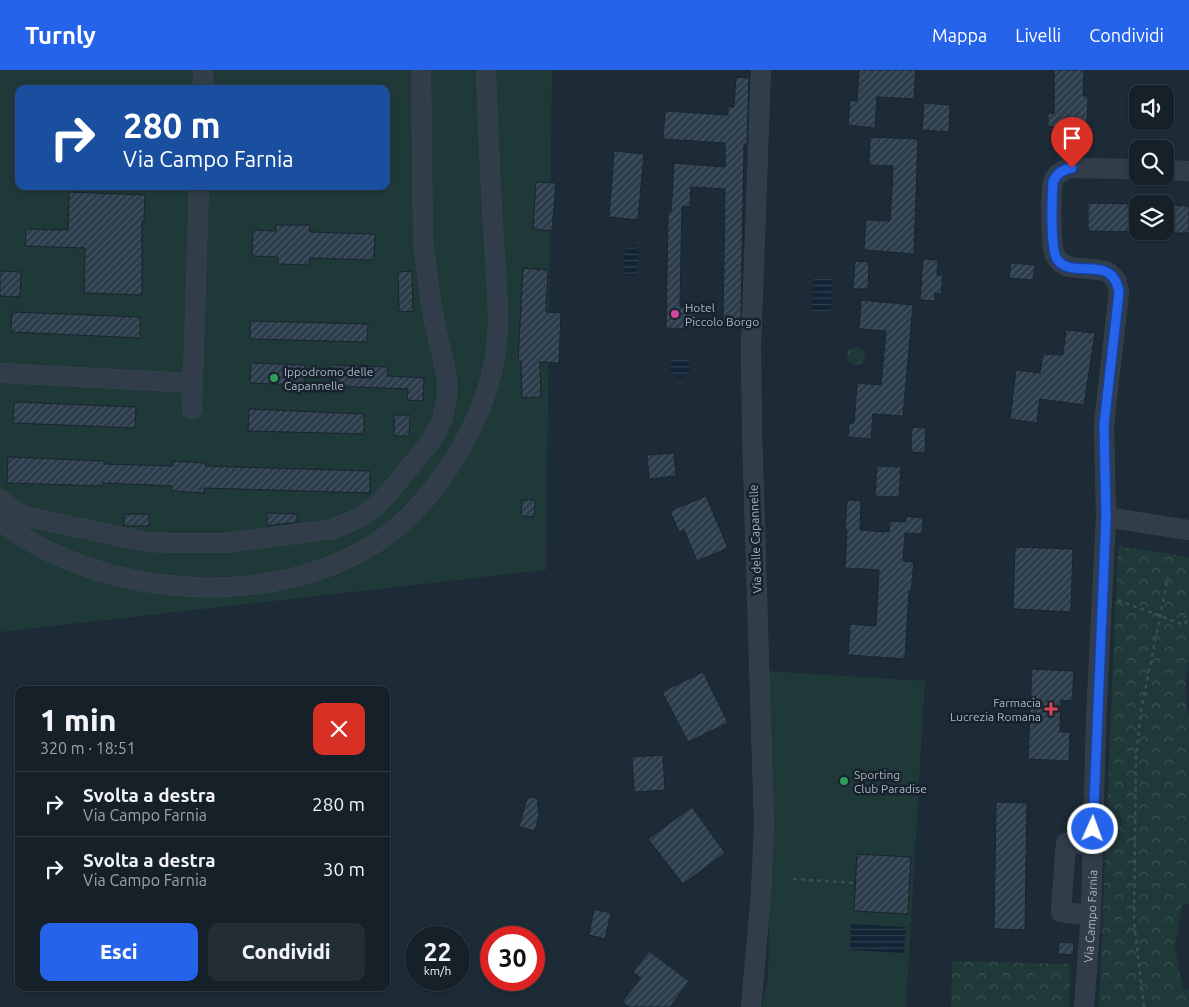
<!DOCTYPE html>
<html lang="it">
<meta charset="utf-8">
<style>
:root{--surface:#162029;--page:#232d35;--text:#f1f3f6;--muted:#9ea3a8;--line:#353e46;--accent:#2563eb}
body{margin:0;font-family:Ubuntu,sans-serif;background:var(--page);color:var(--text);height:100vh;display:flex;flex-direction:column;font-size:19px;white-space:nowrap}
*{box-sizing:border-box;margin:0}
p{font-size:16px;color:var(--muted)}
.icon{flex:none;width:28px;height:28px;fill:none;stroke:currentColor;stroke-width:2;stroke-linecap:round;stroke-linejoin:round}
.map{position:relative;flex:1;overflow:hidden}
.side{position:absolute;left:15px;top:616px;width:375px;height:305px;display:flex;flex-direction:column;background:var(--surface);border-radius:10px;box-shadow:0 1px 4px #0004,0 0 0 1px var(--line)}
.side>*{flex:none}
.top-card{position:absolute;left:15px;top:15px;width:375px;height:105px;border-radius:10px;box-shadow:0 1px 4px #0004,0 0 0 1px var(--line);background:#1a4fa0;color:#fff;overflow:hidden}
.tools{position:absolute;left:1129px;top:15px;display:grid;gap:10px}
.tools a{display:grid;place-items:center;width:45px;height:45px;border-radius:10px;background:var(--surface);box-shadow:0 1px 4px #0004,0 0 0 1px var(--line);font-size:25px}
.speed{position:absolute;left:405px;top:856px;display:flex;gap:10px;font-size:25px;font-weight:700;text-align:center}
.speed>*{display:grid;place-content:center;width:65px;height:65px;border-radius:50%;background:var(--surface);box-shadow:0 1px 4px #0004,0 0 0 1px var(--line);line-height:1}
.speed small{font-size:12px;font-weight:400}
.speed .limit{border:8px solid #d22;background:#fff;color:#111}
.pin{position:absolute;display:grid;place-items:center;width:42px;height:42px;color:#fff;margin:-51px -21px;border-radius:50% 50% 50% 0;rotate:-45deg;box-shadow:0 0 5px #0007}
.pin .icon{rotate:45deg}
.me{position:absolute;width:55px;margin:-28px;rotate:2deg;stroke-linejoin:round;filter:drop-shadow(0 0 4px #0008)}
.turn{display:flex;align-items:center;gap:18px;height:105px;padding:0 25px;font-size:22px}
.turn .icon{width:65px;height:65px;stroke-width:2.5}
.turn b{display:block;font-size:35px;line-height:42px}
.round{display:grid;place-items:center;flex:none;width:52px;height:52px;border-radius:10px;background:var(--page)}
.headline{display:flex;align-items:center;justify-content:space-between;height:85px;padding:0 25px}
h1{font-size:30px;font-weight:800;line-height:38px}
.button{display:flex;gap:10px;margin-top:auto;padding:10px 25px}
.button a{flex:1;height:58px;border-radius:10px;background:var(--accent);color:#fff;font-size:20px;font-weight:800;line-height:58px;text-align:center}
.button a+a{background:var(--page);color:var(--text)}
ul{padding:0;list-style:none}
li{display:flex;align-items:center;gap:15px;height:65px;padding:0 25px;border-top:1px solid var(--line)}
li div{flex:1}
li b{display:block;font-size:19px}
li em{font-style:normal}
header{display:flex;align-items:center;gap:30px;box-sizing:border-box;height:70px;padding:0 25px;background:var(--accent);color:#fff}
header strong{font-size:24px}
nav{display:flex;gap:28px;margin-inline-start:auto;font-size:18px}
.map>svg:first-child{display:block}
</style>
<header>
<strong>Turnly</strong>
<nav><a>Mappa</a><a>Livelli</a><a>Condividi</a></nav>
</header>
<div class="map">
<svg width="1189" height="937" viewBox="0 0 1189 937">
<defs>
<pattern id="grass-tufts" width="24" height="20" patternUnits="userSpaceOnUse" patternTransform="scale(1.25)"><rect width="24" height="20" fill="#1f3838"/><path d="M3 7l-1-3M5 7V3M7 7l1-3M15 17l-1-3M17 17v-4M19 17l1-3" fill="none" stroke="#3d5353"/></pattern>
<pattern id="park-crowns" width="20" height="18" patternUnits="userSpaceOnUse" patternTransform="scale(1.25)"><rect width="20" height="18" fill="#1f3838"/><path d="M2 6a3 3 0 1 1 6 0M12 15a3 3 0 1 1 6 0" fill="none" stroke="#3d5353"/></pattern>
<pattern id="water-rules" width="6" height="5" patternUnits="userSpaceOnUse" patternTransform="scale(1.25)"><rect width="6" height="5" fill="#112334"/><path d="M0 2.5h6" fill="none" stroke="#314150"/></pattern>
<pattern id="building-hatch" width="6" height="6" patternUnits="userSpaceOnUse" patternTransform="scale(1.25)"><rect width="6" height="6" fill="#2c3d4c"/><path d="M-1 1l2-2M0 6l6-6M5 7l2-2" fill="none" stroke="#485764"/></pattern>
</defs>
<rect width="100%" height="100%" fill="#1d2b37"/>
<path fill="url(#grass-tufts)" d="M847 286a9 9 0 1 1 18 0a9 9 0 1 1-18 0Z"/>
<path fill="url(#park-crowns)" d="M1118,476l71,11v104c-4,18 -4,36 0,55v188h-7l-7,42 8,44h6v17h-90z
M952,891l118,3 -1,43h-118z"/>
<path fill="#1f3838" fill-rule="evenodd" d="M0,0h552l-6,500 -546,62zM19,19h367v97h-367z
M767,601l158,10 -19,326h-144l6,-28 2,-98z"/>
<path fill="url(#water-rules)" d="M631,174h3l2,5 3,1 -2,26 -14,-1 2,-27 3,1z
M814,208l18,1 -1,32h-19z
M670 298a10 10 0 1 1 20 0a10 10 0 1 1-20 0Z
M851,854l55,3 -2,26 -54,-3z"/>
<path fill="url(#building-hatch)" stroke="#19242e" d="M859,0h57l-2,29 -37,-2 -2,31 -27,-3 2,-25 7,1z
M1054,0h30l-1,26h5l-1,31h-7l-1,18 -24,-2 -1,-16h-6v-13l6,-1z
M736,7l13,1 -2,66h-3l-3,177h-18l2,-132 -34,-2 -1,20 -8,-1 -2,101h18l-1,22 -31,-1 2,-117 3,1 3,-49 51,4v-24l-62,-4 2,-28 63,4v-9l6,1z
M924,33l26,2 -1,27 -27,-2z
M870,67l48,2 -4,115 -50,-4 2,-30 24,1 2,-33 1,-22 -24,-1z
M614,81l30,3 -6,66 -29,-3z
M536,112l20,1 -4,48 -19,-2z
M69,122l76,3 -1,26h-2v74l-58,-2 1,-45 -60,-2 1,-17 42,1z
M1088,133l50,1v28l-50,-1z
M1165,135l24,1v27h-24z
M276,155h34v7l65,2 -1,26 -64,-2 -1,7 -31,-1v-7l-26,-1 1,-26 23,1z
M923,189l15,1 -1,15 6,1 -2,18 -6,-1v8l-15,-1z
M855,191l14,1 -1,27h-15z
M1011,193l24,2 -2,15 -24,-2z
M523,198l25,2 -2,42 15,1 -2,50 -19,-1 1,35 -19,1 -1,-37h-3z
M0,201l21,1 -1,25 -20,-1z
M412,201l1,40 -14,1 -1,-40z
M861,230l52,5 -10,111 -30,-2 -2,25 -23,-2 1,-14h5l3,-40 24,2 5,-54 -27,-2z
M12,242l128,5v21l-129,-6z
M250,251l118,3 -1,18 -117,-3z
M1066,260l29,3 -11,72 -44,-6 -3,24 -27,-4 6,-49 24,3 3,-19 20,1z
M251,293l54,2 -1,20 -54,-2z
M332,295l56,2 -1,9 37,2 -1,23 -16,-1 1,-11 -77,-3z
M14,332l122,5 -1,21 -122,-5z
M249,339l115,5v20l-116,-3z
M394,345h16l-1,21h-15z
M912,357l14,1 -1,25 -14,-1z
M674,383l2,23 -27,3 -2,-24z
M8,387l96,4v3l69,2v-5l33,2 -1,3 165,5v22l-166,-5v5l-32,-2v-5l-69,-3v3l-96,-3z
M877,396l24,1 -2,30 -24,-1z
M706,426l22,52 -31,13 -13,-31 -5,2 -9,-21z
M522,430h13l-1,17 -13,-1z
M847,430l14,1 -1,29 29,2 1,-11 16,1v-6l17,2 -1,16 -17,-1 -2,28 11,1 -3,30 -2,-1 -4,68 -57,-4 2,-31 26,2 3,-56 -34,-2 2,-39h-2z
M267,443l30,1v8l-30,4z
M124,444h25v12h-25z
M1015,477l58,2 -2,63 -58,-3z
M1032,599l42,2 -2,30 -11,-1 -1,32h10l-1,29 -41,-2z
M703,602l25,51 -40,19 -26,-50z
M663,685l2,35 -31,2 -2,-35z
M537,727l2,18 -4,16 -16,-4 8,-29z
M996,732l31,1 -2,127 -31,-1z
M692,737l33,46 -42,31 -35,-45z
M857,784l54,3 -3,57 -54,-3z
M594,839l17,4 -6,26 -16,-4z
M1059,872l15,1 -1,12 -15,-1z
M649,881l40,30 -19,26h-41l-7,-5 19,-24 -8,-6z"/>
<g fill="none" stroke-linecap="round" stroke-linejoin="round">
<defs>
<g id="minor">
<path d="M203,19v-19"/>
<path d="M1165,100l24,1"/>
<path d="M0,303l193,10"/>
<path d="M192,340l7,-224"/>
<path d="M0,429l14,11 13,7 120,25 28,1h50l108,-14 26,-11 17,-12 15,-16 41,-50 10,-20 5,-21v-22l-15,-66 -9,-69 -2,-172"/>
<path d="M1106,447l83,13"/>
<path d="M0,451c100,78 274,91 380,19 52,-35 95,-104 111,-164 12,-44 5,-92 3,-137 -4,-56 -6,-112 -8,-169"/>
<path d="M1091,845l-30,-3 5,-69 26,2"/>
<path d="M751,937l10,-113 3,-70 -12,-392 -1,-86 10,-276"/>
<path id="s1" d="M1084,937l7,-92 5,-194 10,-204 -2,-92 15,-133 -3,-12 -8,-8c-14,-6 -36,0 -48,-10 -3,-3 -5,-6 -6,-10 -3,-10 -4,-63 0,-73 3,-6 9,-9 15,-11l69,1"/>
</g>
</defs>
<use href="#minor" stroke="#3a4651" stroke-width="20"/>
<path stroke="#385150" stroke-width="2.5" stroke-dasharray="4 4" stroke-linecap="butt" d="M1118,530l66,25 5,-7
M793,809l62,4
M1144,937l-10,-85 2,-164 5,-47 27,-134"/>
<use href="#minor" stroke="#313d48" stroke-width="19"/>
</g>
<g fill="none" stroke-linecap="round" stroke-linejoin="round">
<defs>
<path id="route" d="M1072,98c-9,1 -15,5 -19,14 -1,15 -3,66 4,77 15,22 55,-7 62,33l-15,133 2,92 -13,312"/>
</defs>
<use href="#route" stroke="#184099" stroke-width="12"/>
<use href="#route" stroke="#2563eb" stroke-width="9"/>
</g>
<circle fill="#d1479c" stroke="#17222c" stroke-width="2" cx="675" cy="244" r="5"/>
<g fill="#2e9e5b" stroke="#17222c" stroke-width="2">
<circle cx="274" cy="308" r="5"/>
<circle cx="844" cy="711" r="5"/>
</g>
<path fill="#e0444e" stroke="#17222c" stroke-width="2" d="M1048.5 631.5h5v5h5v5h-5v5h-5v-5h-5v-5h5z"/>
<g text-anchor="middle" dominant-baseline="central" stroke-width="5" stroke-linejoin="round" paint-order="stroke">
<g font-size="12" fill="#aab8c5" stroke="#17222c" text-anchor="start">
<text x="685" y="237">Hotel<tspan x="685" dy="14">Piccolo Borgo</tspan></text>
<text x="284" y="301">Ippodromo delle<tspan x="284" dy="14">Capannelle</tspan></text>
<text x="1041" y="632" text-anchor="end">Farmacia<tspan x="1041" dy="14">Lucrezia Romana</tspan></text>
<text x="854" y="704">Sporting<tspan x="854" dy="14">Club Paradise</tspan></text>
</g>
<g font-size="12" fill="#aab8c5" stroke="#17222c">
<text transform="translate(755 469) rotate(-92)">Via delle Capannelle</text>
<text stroke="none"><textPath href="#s1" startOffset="91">Via Campo Farnia</textPath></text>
</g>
</g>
</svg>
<div class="tools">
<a><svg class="icon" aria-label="sound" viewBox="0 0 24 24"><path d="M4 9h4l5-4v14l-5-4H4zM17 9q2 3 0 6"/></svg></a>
<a><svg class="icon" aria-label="search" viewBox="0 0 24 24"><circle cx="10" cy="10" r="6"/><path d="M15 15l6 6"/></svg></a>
<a><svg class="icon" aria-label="layers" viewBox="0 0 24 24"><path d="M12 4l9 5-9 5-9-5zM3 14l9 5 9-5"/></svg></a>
</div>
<div class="speed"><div>22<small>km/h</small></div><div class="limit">30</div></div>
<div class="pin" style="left:1072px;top:98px;background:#d93025"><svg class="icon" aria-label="arrive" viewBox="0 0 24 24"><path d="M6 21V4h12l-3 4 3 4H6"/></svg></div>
<svg class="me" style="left:1093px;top:759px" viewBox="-20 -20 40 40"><circle r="17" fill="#2563eb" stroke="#fff" stroke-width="3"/><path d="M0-11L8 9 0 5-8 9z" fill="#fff"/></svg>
<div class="top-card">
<div class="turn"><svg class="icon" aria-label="right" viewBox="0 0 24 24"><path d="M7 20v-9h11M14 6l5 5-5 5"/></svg><div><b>280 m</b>Via Campo Farnia</div></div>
</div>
<section class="side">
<div class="headline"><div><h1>1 min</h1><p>320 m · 18:51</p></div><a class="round" style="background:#d93025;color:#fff"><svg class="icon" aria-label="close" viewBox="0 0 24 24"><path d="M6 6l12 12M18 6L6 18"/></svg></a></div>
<ul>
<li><svg class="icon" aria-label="right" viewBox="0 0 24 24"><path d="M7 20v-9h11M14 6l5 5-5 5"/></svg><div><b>Svolta a destra</b><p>Via Campo Farnia</p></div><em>280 m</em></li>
<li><svg class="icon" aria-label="right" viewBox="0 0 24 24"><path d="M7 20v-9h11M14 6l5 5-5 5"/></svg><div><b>Svolta a destra</b><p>Via Campo Farnia</p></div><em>30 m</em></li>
</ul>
<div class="button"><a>Esci</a><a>Condividi</a></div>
</section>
</div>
